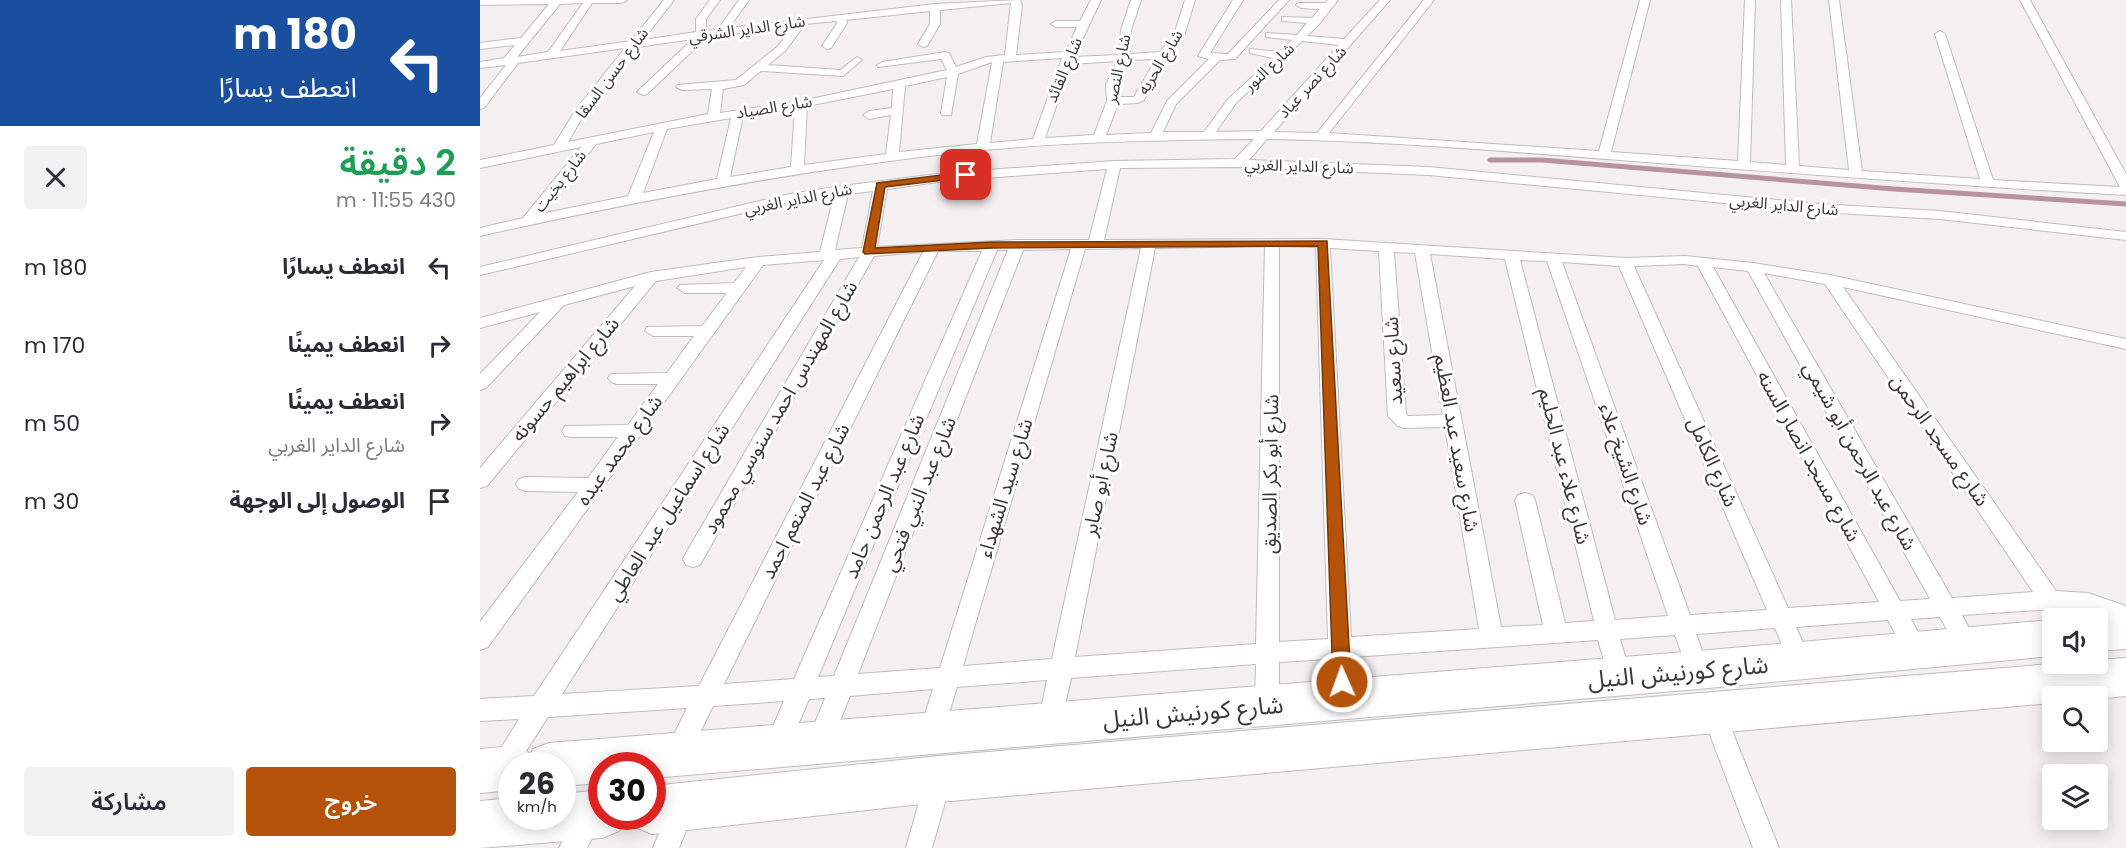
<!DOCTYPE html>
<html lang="ar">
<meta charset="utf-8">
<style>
:root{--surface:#fff;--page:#f2f2f3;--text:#2b2b33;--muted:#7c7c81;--accent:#b45309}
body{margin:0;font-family:Poppins,"Noto Sans Arabic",sans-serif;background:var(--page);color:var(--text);direction:rtl;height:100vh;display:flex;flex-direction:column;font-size:22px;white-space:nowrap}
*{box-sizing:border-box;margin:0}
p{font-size:20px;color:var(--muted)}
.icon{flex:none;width:33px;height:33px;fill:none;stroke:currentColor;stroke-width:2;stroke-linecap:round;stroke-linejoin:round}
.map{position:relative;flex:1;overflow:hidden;direction:ltr}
.panel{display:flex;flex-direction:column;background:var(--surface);width:480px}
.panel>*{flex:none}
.guide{background:#1a4fa0;color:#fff;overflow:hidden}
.controls{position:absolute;left:1562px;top:608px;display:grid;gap:12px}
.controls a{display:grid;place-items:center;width:66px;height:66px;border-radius:6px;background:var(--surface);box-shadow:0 3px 15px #0003;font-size:30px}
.speed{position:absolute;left:18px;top:752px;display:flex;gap:12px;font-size:30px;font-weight:700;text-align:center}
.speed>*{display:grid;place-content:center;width:78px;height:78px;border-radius:50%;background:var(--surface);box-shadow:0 3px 15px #0003;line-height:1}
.speed small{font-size:15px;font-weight:400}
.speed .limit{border:9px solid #d22;background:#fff;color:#111}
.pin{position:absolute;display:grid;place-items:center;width:51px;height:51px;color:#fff;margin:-26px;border-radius:12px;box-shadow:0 3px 9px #0006}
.me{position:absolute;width:66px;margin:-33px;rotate:358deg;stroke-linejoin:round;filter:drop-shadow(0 0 4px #0008)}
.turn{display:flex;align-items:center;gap:21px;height:126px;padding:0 24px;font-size:27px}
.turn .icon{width:78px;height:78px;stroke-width:2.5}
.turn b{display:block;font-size:42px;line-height:51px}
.round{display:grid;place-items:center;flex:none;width:63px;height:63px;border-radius:6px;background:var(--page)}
.summary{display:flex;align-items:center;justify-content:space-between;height:102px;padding:0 24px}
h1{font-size:36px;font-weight:600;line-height:45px;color:#1e9e55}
.button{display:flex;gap:12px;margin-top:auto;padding:12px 24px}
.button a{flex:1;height:69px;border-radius:6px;background:var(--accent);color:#fff;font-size:24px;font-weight:600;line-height:69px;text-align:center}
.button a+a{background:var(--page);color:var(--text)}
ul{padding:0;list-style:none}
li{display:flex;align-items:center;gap:18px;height:78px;padding:0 24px}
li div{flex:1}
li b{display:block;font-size:22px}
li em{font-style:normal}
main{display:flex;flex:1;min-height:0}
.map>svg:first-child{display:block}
</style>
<main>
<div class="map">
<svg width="1646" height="848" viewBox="0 0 1646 848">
<rect width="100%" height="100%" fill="#f4f0f1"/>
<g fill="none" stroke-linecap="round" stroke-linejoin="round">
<path stroke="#b892a0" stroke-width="5" d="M1010,160h52l352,29 232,15"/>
<defs>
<path id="street" d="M0,0h147l-5,3h-30l-32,48 71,-10 33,-41h10l-31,40 53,-8v-13l14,-19h10l-14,19v12l12,-2 21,-29h10l-20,28 206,-24 85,-4 2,5 -6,50 50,-3 11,-25h-21l-5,-3 5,-3h24l11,-21h10l-27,57 45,-2 2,-25 10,-30h10l-10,30 -1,24 30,-2 14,-17 11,-35h10l-11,36 -16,20 -24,44 -6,3 -20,1 -12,31 45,-2 16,-32 42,-42 -11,-3 35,-56h10l-33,53 18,1 51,-54h10l-54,59 -15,1 -44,44 -13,28h41l24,-33 45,-41 -23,-5v-4l29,3 13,-12 -26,-3v-4l31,2 10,-12 -25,-2v-4l30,1 8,-9 -19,-1 -5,-3 2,-2h27l3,-3h10l-18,23 -13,13 37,3 36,-39h10l-116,132 43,1 107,-133h10l-105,133 270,18 41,-151h10l-39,152 127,9 7,-161h10l-5,162 36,3 -5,-165h10l8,166 50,4 -20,-170h10l23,171 118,8 -45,-145 5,-3 5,3 48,146 127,7 -100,-187h10l96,174v21c-169,-9 -337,-22 -506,-35 -117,-9 -235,-19 -353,-21l-18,21 180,7 391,37 120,7 186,21v8l-186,-21 -120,-7 -391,-37 -190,-8 -119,1 -16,72 219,-1 302,19 60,-2 68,7 77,12 296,64v10l-283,-62 213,304 32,2 38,13v18l-38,-13 -20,-3 -106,7 16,30 -3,7 -8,3 -8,-3 -19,-35 -29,2 16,31 -3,7 -8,3 -8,-3 -20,-37 -92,7 15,34 -3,7 -8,3 -8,-3 -17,-40 -79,6 13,36 -3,7 -8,3 -8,-3 -15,-42 -55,4 11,38 -4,7 -8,3 -8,-3 -13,-44 -246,17 2,42 -4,8 -8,3 -8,-3 -4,-8 -1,-40 -50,3v43l-4,8 -8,3 -8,-3 -4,-8 1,-41 -185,14 -12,54 -9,3 -9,-3 -3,-8 9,-44 -90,7 -17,55 -9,4 -9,-4 -3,-8 14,-45 -83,7 -22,55 -9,4 -9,-4 -3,-8 18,-45 -16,1 -23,54 -9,4 -9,-4 -3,-8 19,-44 -71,5 -27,55 -9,4 -9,-4 -3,-8 22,-45 -139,9 -31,48h-5l-1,10 -9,3 -9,-3 -3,-9 29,-47 -39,2v-22l54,-3 290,-436 -61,5 -275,382 -8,3v-28l98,-130 -52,-1 -7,-2 -3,-5 3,-5 7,-2 62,1 30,-41h-47l-6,-1 -3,-5 3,-5 63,-1 30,-41h-41l-6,-2 -3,-4 3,-4 56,-1 27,-37h-41l-8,-5 2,-4 55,-1 25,-33h-42l-8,-5 3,-3 54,-2 12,-16 -90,14 -169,205 -7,2v-20l155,-182 -71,19 -78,83 -6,2v-16l60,-62 -60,16v-10l171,-46 107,-15 62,-5 14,-56 -44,6 -310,73v-8l310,-73 52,-8 103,-13 169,-12 121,-2 19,-20c-97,1 -194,3 -291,13 -163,18 -323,48 -483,84v-8l43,-10 58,-71 -101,21v-8l74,-15 23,-37 48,-60 -107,15 -34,45 -4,1v-11l26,-33 -26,3v-6l24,-4 11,-13 -35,4v-6l41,-5 28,-34 -69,1zM103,3l-35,49 -31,5 43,-53zM531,3l-6,52 -19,2 -30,10 -7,-14 -4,-1 -63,10 -5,3 1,2 63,-8 6,11 -146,31 -81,12 3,-24 21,-4 17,-14 82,5 19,-16 -5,-3 -17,13 -72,-5 18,-15 19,-26 31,-3 1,2 -15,23 5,3 4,-1 16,-25 -1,-3 84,-9v13l-12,20 5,3 4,-1 13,-22v-14zM314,25l-16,21 -42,34 -58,5 -2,2 6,3 30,-1 -4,25 -140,28 18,-31 51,-64 56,-8 -54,51 -2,2 6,3 4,-1 60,-57zM822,41l37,4 -78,86 -45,1 20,-29zM582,58l-29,81 -43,4 13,-81zM676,59l-22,38h-16v-12l10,-25zM637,61l-11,24 1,16 -13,34 -49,3 26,-74zM512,62l-15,82 -78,8 6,-66 42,-9 -6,36 2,2h8l7,-41zM413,89l-1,19 -23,3 -6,4 6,4 22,-4 -5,39 -82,11 3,-59zM315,108l-4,59 -61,10 13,-61zM251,118l-14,61 -74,14 24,-64zM174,132l-26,64 -87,18 55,-70zM627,169l-18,71h-71l-141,7 10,-58 58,-8zM393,191l-11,57 -27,2 13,-56zM785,246l-9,398 -181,13 80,-409zM799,246l37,1 12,392 -49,3zM661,248l-89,411 -89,7 122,-417zM850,248l49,3 9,165 10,10 6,2 41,-1 34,202 -128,8zM591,249l-131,419 -82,6 165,-424zM517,250h11l-174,426 -16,1zM458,251h44l-188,428 -70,5zM443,252l-224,434 -137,8 278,-435 19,-2 -173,296 -3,6 3,6 7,2 7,-2 174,-309zM914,252l21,1 28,162 -35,1 -2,-2zM950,254l75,5 89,362 -29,2 -30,-123 -3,-5 -7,-2 -7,2 -3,5 28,125 -42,2zM1040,260l27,1 121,355 -53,4zM1082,262l57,4 148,344 -77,5zM1205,264l13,2 181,336 -91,6 -154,-342zM1233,267l35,4 182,328 -30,2zM1284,273l61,11 208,308 -81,6z
M1233,700l8,3 58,145h-26l-52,-137 4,-8z
M458,769l9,3 4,9 -19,67h-26l19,-67 4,-9z
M201,798l9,4 4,9 -15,37h-26l19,-46z
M109,805l9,4 4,9 -15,30h-28l21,-39z"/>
<path id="highway" d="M1646,613v36l-29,2v-33h-8z
M1572,620v36l-354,33 -1046,89v-13h-50v18l-40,3v-21h-50v25l-32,3v-44l32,-3 16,6 2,4 3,-7 16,-6 1149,-92z
M1646,658v38l-29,3v-3h-45v7l-1113,99 -287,32 -17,-7 -4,-11h21v-30l287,-30 1124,-93h34v-3z
M122,790v26h23l-6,15 -17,7 -122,10v-47l32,-3v18h50v-22z"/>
</defs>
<use href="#street" stroke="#c0bcbd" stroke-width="2"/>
<use href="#highway" stroke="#c0bcbd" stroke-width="2"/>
<use href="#street" fill="#fff" fill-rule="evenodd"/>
<use href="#highway" fill="#fff" fill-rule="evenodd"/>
</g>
<path fill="#b45309" stroke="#753606" stroke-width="1.5" d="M486,172l4,3 -1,2 -84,10 -10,61 117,-6 335,-1 24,441 -3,6 -6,2 -6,-2 -3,-6 -15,-436 -326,2 -127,6 -2,-2 14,-69z"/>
<g text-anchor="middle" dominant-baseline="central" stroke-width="6" stroke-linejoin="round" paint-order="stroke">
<g font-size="16" fill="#393738" stroke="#fffeff">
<text transform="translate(267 29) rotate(-8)">شارع الداير الشرقي</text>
<text transform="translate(680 62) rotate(-59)">شارع الحريه</text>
<text transform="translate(789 67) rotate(-43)">شارع النور</text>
<text transform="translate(638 69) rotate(-78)">شارع النصر</text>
<text transform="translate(584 70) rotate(-67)">شارع القائد</text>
<text transform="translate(132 73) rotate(-53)">شارع حسن السقا</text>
<text transform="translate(832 82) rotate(-47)">شارع نصر عياد</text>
<text transform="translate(294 107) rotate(-9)">شارع الصياد</text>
<text transform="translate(819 166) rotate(2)">شارع الداير الغربي</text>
<text transform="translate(80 181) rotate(-52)">شارع بخيت</text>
<text transform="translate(318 199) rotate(-11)">شارع الداير الغربي</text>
<text transform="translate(1304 205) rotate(5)">شارع الداير الغربي</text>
</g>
<g font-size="20" fill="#393738" stroke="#fffeff">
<text transform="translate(913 361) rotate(-93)">شارع سعيد</text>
<text transform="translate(85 379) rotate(-50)">شارع ابراهيم حسونه</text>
<text transform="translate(300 407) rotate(-60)">شارع المهندس احمد سنوسي محمود</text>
<text transform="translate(1460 440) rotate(55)">شارع مسجد الرحمن</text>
<text transform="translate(977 443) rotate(80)">شارع سعيد عبد العظيم</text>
<text transform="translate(139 450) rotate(-54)">شارع محمد عبده</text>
<text transform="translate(1329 456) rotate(61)">شارع مسجد انصار السنه</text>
<text transform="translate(1380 456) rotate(61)">شارع عبد الرحمن أبو شيمي</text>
<text transform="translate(1233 462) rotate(66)">شارع الكامل</text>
<text transform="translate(1146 464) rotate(71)">شارع الشيخ علاء</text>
<text transform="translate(1085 466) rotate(76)">شارع علاء عبد الحليم</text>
<text transform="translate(790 474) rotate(-89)">شارع أبو بكر الصديق</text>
<text transform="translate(620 484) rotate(-78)">شارع أبو صابر</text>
<text transform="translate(525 488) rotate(-73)">شارع سيد الشهداء</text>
<text transform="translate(439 494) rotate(-68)">شارع عبد النبي فتحي</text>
<text transform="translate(404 496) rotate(-67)">شارع عبد الرحمن حامد</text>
<text transform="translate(325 501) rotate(-63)">شارع عبد المنعم احمد</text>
<text transform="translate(188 512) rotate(-57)">شارع اسماعيل عبد العاطي</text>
</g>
<g font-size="24" fill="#393738" stroke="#fffeff">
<text transform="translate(1198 672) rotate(-5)">شارع كورنيش النيل</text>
<text transform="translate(713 712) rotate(-5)">شارع كورنيش النيل</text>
</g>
</g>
</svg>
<div class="controls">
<a><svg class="icon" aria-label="sound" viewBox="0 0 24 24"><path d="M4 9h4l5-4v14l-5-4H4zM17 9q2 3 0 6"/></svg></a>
<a><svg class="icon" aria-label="search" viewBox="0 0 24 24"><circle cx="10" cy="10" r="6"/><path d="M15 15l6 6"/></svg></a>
<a><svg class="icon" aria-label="layers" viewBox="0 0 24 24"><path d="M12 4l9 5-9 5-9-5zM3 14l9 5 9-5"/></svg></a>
</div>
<div class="speed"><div>26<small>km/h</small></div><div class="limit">30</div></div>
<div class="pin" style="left:486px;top:175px;background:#d93025"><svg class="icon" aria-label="arrive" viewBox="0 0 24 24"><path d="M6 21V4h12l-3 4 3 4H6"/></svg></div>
<svg class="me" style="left:862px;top:682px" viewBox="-20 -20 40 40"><circle r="17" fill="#b45309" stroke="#fff" stroke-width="3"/><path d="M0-11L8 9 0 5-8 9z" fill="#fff"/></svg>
</div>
<section class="panel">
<div class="guide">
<div class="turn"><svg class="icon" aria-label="left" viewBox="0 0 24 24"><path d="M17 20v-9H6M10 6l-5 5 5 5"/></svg><div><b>180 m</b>انعطف يسارًا</div></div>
</div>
<div class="summary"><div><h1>2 دقيقة</h1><p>430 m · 11:55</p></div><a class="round"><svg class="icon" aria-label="close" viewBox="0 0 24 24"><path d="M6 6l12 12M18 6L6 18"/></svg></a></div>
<ul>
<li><svg class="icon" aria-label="left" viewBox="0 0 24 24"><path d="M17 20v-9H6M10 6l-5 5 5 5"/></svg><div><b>انعطف يسارًا</b></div><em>180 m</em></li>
<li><svg class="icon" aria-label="right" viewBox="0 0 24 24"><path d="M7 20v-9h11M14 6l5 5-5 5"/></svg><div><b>انعطف يمينًا</b></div><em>170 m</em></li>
<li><svg class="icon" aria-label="right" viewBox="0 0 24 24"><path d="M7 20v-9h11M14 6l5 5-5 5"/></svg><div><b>انعطف يمينًا</b><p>شارع الداير الغربي</p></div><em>50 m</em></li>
<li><svg class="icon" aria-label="arrive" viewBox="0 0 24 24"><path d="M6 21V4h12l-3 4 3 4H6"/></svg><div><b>الوصول إلى الوجهة</b></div><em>30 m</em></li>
</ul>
<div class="button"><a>خروج</a><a>مشاركة</a></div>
</section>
</main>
